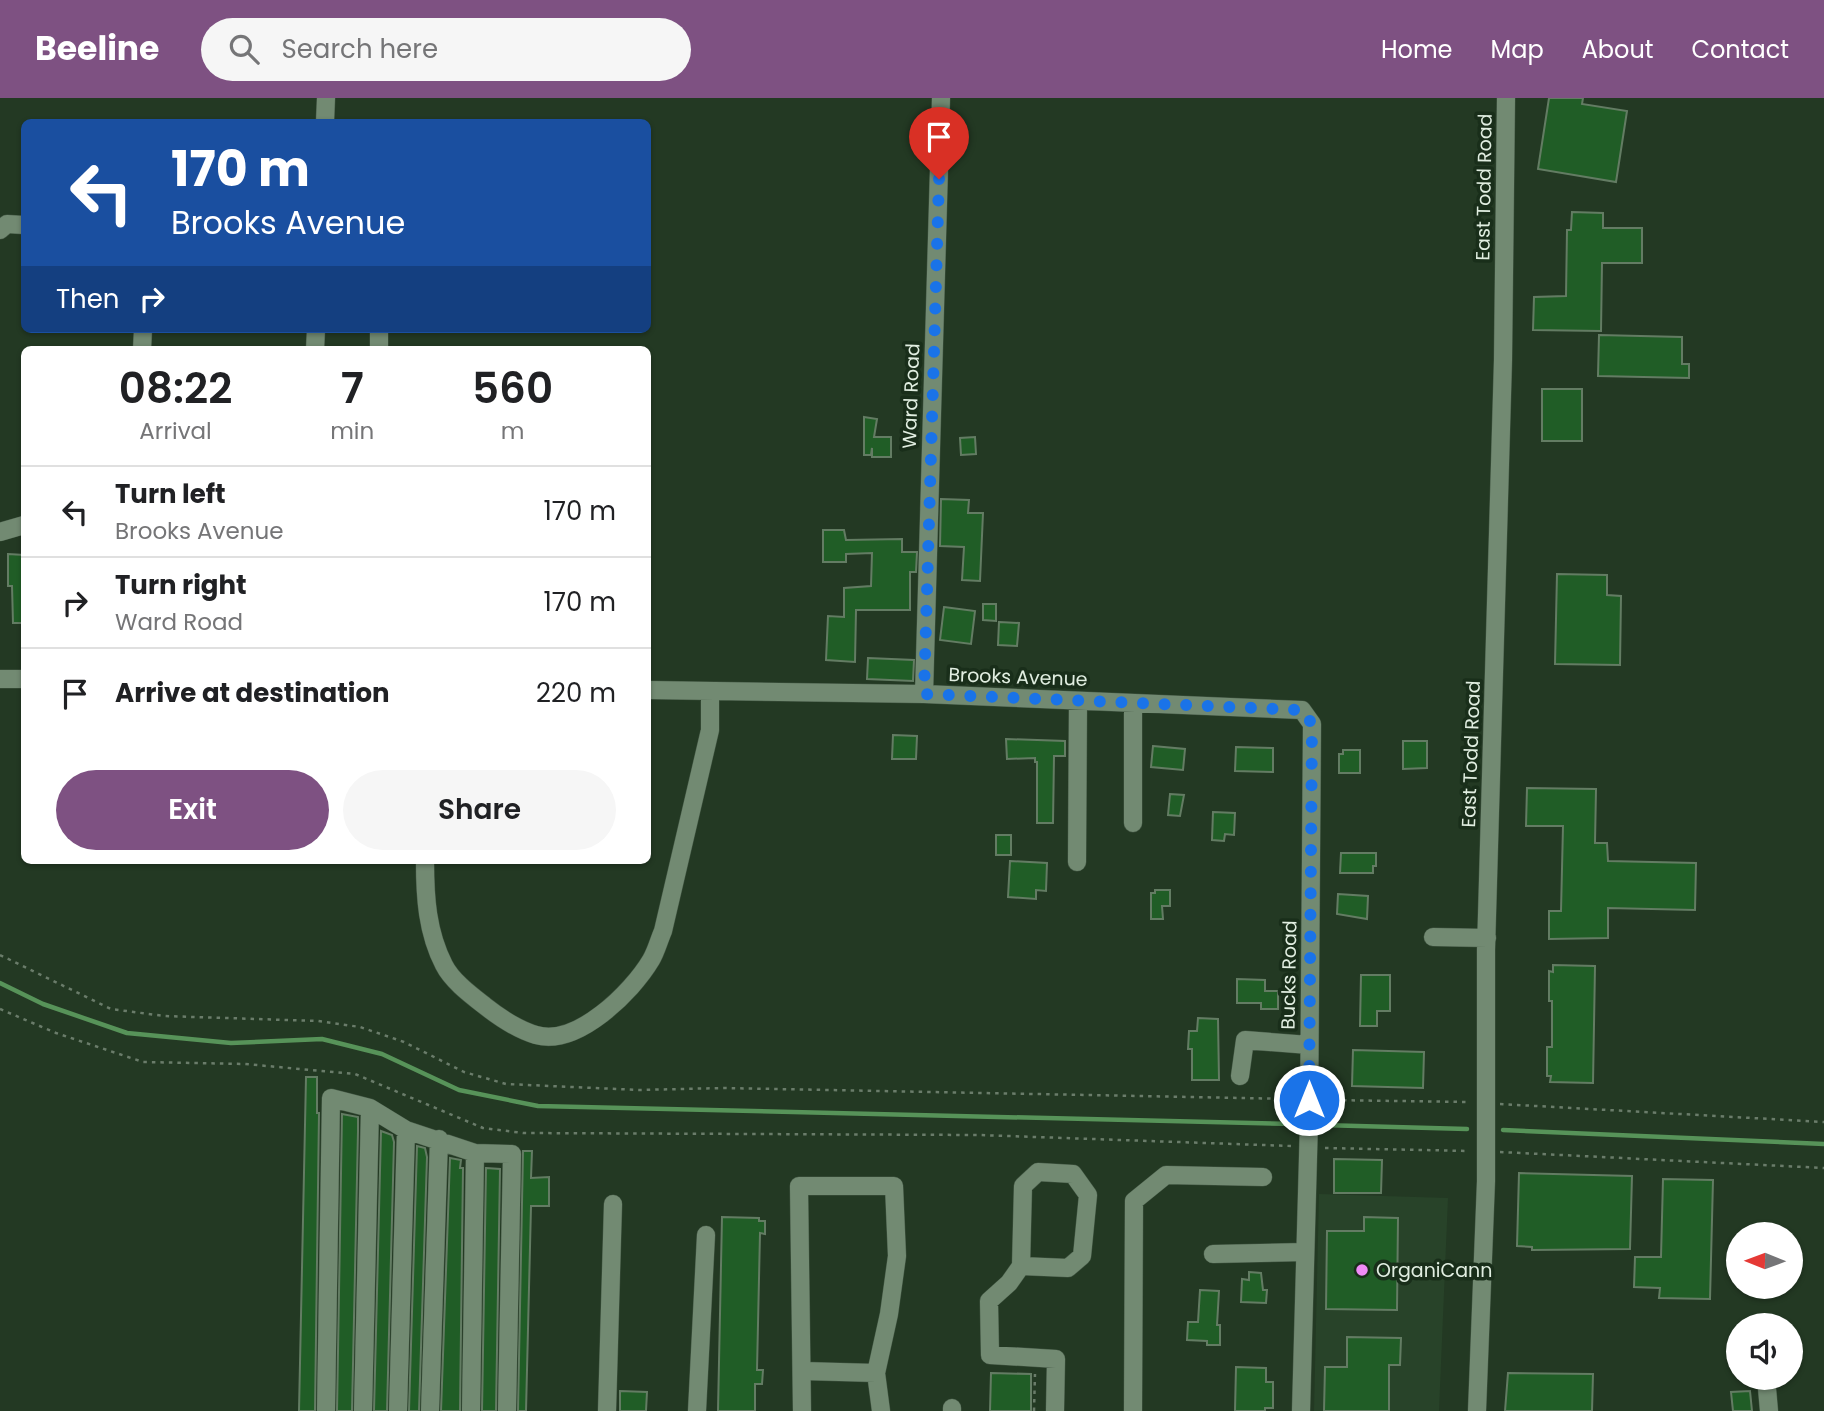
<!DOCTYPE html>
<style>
:root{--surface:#fff;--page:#f6f6f6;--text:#202124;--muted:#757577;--line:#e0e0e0;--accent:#7e5182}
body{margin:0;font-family:Poppins,sans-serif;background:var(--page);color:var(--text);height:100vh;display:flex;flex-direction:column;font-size:26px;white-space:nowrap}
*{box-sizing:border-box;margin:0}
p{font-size:23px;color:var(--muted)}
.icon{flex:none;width:38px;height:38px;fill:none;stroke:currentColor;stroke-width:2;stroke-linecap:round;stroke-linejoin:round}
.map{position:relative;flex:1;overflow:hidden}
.details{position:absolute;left:21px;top:248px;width:630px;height:518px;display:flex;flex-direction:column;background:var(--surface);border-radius:10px;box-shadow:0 2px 5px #0004}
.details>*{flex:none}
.hud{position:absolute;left:21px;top:21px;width:630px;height:214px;border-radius:10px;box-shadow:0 2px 5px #0004;background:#1a4fa0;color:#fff;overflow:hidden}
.needle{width:46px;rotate:271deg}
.buttons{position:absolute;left:1726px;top:1124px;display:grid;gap:14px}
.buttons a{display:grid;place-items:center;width:77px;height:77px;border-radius:50%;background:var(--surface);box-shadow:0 2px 5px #0004;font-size:35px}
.pin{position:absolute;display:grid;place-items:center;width:60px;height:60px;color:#fff;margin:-72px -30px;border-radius:50% 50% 50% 0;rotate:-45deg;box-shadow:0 0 7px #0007}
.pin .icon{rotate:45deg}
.me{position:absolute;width:77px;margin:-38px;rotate:0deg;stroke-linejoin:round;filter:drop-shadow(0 0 5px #0008)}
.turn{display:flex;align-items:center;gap:24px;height:147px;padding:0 35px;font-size:32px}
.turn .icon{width:91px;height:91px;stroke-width:2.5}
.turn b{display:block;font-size:49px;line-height:60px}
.then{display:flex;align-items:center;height:66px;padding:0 35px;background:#0003;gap:14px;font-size:26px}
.eta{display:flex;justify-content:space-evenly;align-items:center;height:119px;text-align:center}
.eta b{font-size:42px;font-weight:600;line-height:49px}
.button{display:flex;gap:14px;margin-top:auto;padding:14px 35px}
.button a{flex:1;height:80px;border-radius:42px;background:var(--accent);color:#fff;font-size:28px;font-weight:600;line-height:80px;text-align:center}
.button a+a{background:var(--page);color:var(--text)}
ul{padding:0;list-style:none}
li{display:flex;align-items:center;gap:21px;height:91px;padding:0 35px;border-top:2px solid var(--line)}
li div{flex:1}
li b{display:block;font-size:26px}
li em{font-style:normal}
header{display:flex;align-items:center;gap:42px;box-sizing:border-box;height:98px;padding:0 35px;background:var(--accent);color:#fff}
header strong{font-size:33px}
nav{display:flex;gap:38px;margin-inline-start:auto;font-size:24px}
.search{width:490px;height:63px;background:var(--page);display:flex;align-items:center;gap:18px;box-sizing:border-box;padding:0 24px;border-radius:38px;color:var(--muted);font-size:26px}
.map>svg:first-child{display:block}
</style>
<header>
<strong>Beeline</strong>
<div class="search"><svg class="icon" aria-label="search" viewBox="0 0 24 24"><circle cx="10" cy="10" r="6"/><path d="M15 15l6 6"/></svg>Search here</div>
<nav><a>Home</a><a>Map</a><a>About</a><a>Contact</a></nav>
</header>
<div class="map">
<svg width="1824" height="1313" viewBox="0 0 1824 1313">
<rect width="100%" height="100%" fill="#233923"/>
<path fill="#284329" d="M1319,1096l129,4 -9,213h-125z"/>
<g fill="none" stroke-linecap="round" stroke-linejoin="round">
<path stroke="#579359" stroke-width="4.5" d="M0,885l43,21 84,29 104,10 91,-4 60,15 77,36 79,16 758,18
M1321,1027l146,4
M1503,1032l321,14"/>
</g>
<path fill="#205d26" stroke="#637c63" stroke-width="2" d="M1549,0h34l-1,6 45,7 -11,71 -78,-13z
M1572,114l31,1v15h39v35h-40l-1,68 -68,-1 1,-33 32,-1 1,-66h4z
M1599,237l83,2v27h7v14l-91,-2z
M1542,291h40v52h-40z
M864,319l13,2 -3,18h17v20h-19v-9l-1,7h-7z
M975,339l1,17 -15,1 -1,-17z
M941,401l28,1 -1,13h15l-3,68 -18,-1 2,-33 -24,-1z
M823,432h21l2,10 56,-1v13h15l-1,20h-6v38h-54l-1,52 -29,-2 2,-44 16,1v-29l27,-2 1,-33 -26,1v8h-23z
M8,456l16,1v68h-11l-1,-37h-4z
M1557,476l50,1v20l14,1 -1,69 -65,-1z
M983,506h13v17l-13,-1z
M944,509l31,4 -4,33 -31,-4z
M999,524l20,1 -2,23 -19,-1z
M868,560l46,2 -1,21 -46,-2z
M893,637l24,1 -1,23h-24z
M1006,641l59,2v15h-11l-1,67h-16v-61h-2v-4l-28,1z
M1403,643h24v27l-24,1z
M1153,648l32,3 -2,21 -32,-3z
M1236,649l37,1v24l-38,-1z
M1343,652h17v23h-21v-19h4z
M1527,690l69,1 -1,54h12l1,18 88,2 -1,47 -87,-2v30l-59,1v-28h12l2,-85h-37z
M1170,696l14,1 -4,21 -12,-1z
M1213,714l22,1 -1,22 -9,-1 -1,7 -12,-1z
M996,737h15v20h-15z
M1341,755h35v13h-3v7h-33z
M1010,763l37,2 -1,28 -10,-1v9l-28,-2z
M1155,792h15v16h-8l1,13h-12v-26h4z
M1338,796l30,2 -1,23 -30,-5z
M1553,867l42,1 -2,117 -43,-1 1,-6h-4v-29h5v-46h-3v-30l4,1z
M1361,877h29v36h-13v15h-17z
M1237,881l28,1v11h13v18h-17v-6h-24z
M1198,920l20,1 1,61h-27v-31h-4l1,-18h8z
M1353,952l71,2 -1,36 -71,-2z
M306,979h11v36h2l-4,298h-16z
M342,1016l16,3v14l-6,280h-15z
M381,1033l11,4 2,7 -7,269h-13z
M417,1048l8,2 2,9 -8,254h-10z
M523,1053h9l-1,27 18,-1v29h-18l-5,205h-8z
M450,1060l11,2 -1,8h3l-3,243h-19z
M1334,1061l48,1 -1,33h-47z
M486,1070l14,1 -4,242h-14z
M1519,1075l113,3 -2,73 -98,1v-3l-15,-1z
M1663,1081l50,1 -3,119 -51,-1 1,-10 -26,-1 1,-30h26z
M722,1119l37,1v3h6v13l-5,-1 -3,137h6l-1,14h-7v27h-37z
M1364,1119l34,1 -1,92 -71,-1 1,-78h37z
M1249,1174l12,1 2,17h4l-1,13 -25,-1 1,-23 7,1z
M1200,1192l19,1 -2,34h3v20h-13v-4l-20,-1 1,-18h10z
M1347,1239l54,1 -1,27h-11v46h-65l1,-44h22z
M1236,1269l30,1v14h7v26h-8v3h-30z
M991,1275l40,1v37h-41z
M1508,1275l85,1 -1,37h-87z
M620,1293l27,1 -1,19h-26z
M1750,1293l2,20h-19l-2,-19z"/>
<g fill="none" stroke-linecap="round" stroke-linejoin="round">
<defs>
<path id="minor" d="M325,24l1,-24
M0,132l7,-6 17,1
M379,231v21
M142,252l1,-21
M315,252l1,-21
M0,434l24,-7
M0,581h24
M648,592l276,4 378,16 10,14 -3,397 -8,290
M924,596l17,-596
M1133,605v120
M425,763c0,36 2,71 19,104 8,16 27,30 41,41 14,11 34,24 51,29 41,12 96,-43 115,-75 5,-8 8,-20 12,-29l47,-201v-39
M1077,764l1,-161
M1433,839l54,1
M1240,978l5,-36 64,5
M1213,1156l92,-2
M1021,1168l47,2 14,-12 6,-61 -15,-21 -35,-2 -15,14 -2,80 -12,17 -20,18 1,54 66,4 -1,52
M876,1275l5,38
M1766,1279l3,34
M326,1313l5,-313 39,10 36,22 69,23 37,1 -5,257
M363,1313l7,-303
M398,1313l8,-281
M430,1313l9,-272
M471,1313l4,-258
M607,1313l6,-207
M697,1313l9,-176
M802,1313l-3,-225h95l3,70 -8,58 -13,59 -73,-2
M952,1313v-3
M1133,1313l1,-210 32,-26 97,2
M1477,1313l9,-230v-231l17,-590 3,-262"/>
</defs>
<use href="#minor" stroke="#425643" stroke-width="19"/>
<path stroke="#6a7c6a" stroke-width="2.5" stroke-dasharray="3.5 5" stroke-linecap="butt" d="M0,857l111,54 53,7 154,5 42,6 44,15 60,30 42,12 133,6 85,-2 570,11
M0,911l56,24 87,29 102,2 110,10 128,54 40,5 456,2 312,11
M1326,1002l143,2
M1500,1006l324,18
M1325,1050l144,3
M1500,1054l324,16
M1034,1313l1,-37"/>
<use href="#minor" stroke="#728a72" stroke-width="18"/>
</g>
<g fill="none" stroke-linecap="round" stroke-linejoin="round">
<path stroke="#1a73e8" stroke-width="12" stroke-dasharray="0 21.6" d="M939,81l-15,515 378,16 10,14 -3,376"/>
</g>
<circle fill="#f08bf6" stroke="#192e1a" stroke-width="2.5" cx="1362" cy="1172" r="7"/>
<g text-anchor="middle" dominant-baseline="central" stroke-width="7" stroke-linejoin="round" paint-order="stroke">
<g font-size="19" fill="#e1eee1" stroke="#192e1a">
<text transform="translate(1484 89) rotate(-89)">East Todd Road</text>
<text transform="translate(911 298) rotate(-88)">Ward Road</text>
<text transform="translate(1018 579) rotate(2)">Brooks Avenue</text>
<text transform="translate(1471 656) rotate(-88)">East Todd Road</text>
<text transform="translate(1289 877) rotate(-89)">Bucks Road</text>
</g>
<g font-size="19" fill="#e1eee1" stroke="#192e1a" text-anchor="start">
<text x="1376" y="1172">OrganiCann</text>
</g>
</g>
</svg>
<div class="buttons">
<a><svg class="needle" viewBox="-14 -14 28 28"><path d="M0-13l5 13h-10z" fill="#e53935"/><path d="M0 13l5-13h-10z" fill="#757577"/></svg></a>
<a><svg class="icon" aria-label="sound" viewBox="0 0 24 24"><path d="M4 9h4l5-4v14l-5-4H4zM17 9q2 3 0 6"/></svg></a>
</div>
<div class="pin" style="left:939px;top:81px;background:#d93025"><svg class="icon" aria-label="arrive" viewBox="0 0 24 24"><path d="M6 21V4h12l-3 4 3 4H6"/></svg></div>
<svg class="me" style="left:1309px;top:1002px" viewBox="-20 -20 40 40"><circle r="17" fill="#1a73e8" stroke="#fff" stroke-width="3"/><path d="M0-11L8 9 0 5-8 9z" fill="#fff"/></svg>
<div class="hud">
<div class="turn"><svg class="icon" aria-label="left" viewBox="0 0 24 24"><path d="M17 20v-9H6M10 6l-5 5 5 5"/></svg><div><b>170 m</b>Brooks Avenue</div></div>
<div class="then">Then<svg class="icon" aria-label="right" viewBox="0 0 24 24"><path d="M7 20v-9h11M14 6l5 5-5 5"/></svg></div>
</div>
<section class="details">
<div class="eta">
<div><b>08:22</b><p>Arrival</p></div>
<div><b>7</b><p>min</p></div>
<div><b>560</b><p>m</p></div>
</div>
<ul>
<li><svg class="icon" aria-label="left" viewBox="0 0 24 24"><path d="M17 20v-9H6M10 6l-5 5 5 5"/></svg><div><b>Turn left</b><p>Brooks Avenue</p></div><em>170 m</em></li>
<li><svg class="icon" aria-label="right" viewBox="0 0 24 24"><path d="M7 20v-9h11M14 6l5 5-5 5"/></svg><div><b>Turn right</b><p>Ward Road</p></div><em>170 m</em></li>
<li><svg class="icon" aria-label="arrive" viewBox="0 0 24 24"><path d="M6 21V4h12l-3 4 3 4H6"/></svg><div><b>Arrive at destination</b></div><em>220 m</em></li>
</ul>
<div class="button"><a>Exit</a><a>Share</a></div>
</section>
</div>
